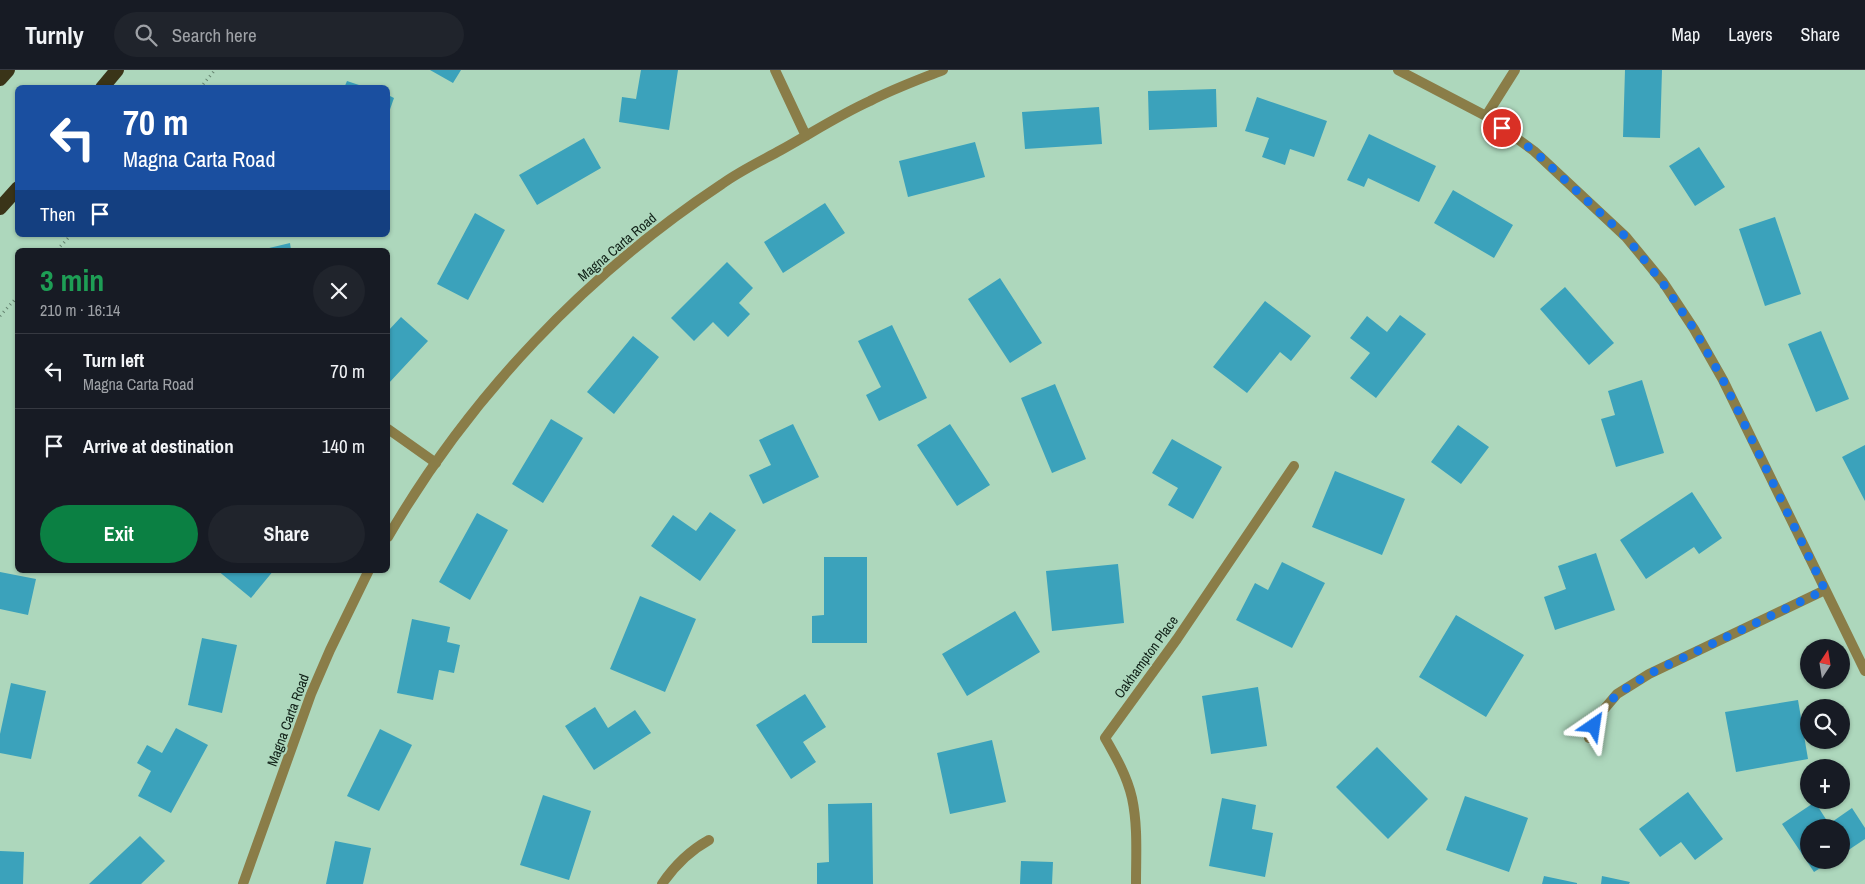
<!DOCTYPE html>
<meta charset="utf-8">
<style>
:root{--surface:#171b24;--page:#20242c;--text:#f1f3f6;--muted:#9ea1a6;--line:#363941;--accent:#0b8043}
body{margin:0;font-family:"Archivo Narrow",sans-serif;background:var(--page);color:var(--text);height:100vh;display:flex;flex-direction:column;font-size:19px;white-space:nowrap}
*{box-sizing:border-box;margin:0}
p{font-size:16px;color:var(--muted)}
.icon{flex:none;width:28px;height:28px;fill:none;stroke:currentColor;stroke-width:2;stroke-linecap:round;stroke-linejoin:round}
.map{position:relative;flex:1;overflow:hidden}
.panel{position:absolute;left:15px;top:178px;width:375px;height:325px;display:flex;flex-direction:column;background:var(--surface);border-radius:8px;box-shadow:0 1px 4px #0004}
.panel>*{flex:none}
.banner{position:absolute;left:15px;top:15px;width:375px;height:152px;border-radius:8px;box-shadow:0 1px 4px #0004;background:#1a4fa0;color:#fff;overflow:hidden}
.needle{width:32px;rotate:12deg}
.controls{position:absolute;left:1800px;top:569px;display:grid;gap:10px}
.controls a{display:grid;place-items:center;width:50px;height:50px;border-radius:50%;background:var(--surface);box-shadow:0 1px 4px #0004;font-size:25px}
.pin{position:absolute;display:grid;place-items:center;width:42px;height:42px;color:#fff;margin:-21px;border:2px solid #fff;border-radius:50%;box-shadow:0 1px 5px #0007}
.me{position:absolute;width:55px;margin:-28px;rotate:32deg;stroke-linejoin:round;filter:drop-shadow(0 0 4px #0008)}
.turn{display:flex;align-items:center;gap:18px;height:105px;padding:0 25px;font-size:22px}
.turn .icon{width:65px;height:65px;stroke-width:2.5}
.turn b{display:block;font-size:35px;line-height:42px}
.then{display:flex;align-items:center;height:48px;padding:0 25px;background:#0003;gap:10px;font-size:19px}
.round{display:grid;place-items:center;flex:none;width:52px;height:52px;border-radius:26px;background:var(--page)}
.summary{display:flex;align-items:center;justify-content:space-between;height:85px;padding:0 25px}
h1{font-size:30px;font-weight:700;line-height:38px;color:#1e9e55}
.button{display:flex;gap:10px;margin-top:auto;padding:10px 25px}
.button a{flex:1;height:58px;border-radius:30px;background:var(--accent);color:#fff;font-size:20px;font-weight:700;line-height:58px;text-align:center}
.button a+a{background:var(--page);color:var(--text)}
ul{padding:0;list-style:none}
li{display:flex;align-items:center;gap:15px;height:75px;padding:0 25px;border-top:1px solid var(--line)}
li div{flex:1}
li b{display:block;font-size:19px}
li em{font-style:normal}
header{display:flex;align-items:center;gap:30px;box-sizing:border-box;height:70px;padding:0 25px;background:var(--surface);border-bottom:1px solid var(--line)}
header strong{font-size:24px}
nav{display:flex;gap:28px;margin-inline-start:auto;font-size:18px}
.search{width:350px;height:45px;background:var(--page);display:flex;align-items:center;gap:12px;box-sizing:border-box;padding:0 18px;border-radius:28px;color:var(--muted);font-size:19px}
.map>svg:first-child{display:block}
</style>
<header>
<strong>Turnly</strong>
<div class="search"><svg class="icon" aria-label="search" viewBox="0 0 24 24"><circle cx="10" cy="10" r="6"/><path d="M15 15l6 6"/></svg>Search here</div>
<nav><a>Map</a><a>Layers</a><a>Share</a></nav>
</header>
<div class="map">
<svg width="1865" height="814" viewBox="0 0 1865 814">
<rect width="100%" height="100%" fill="#add7bc"/>
<path fill="#3ba2bb" d="M430,0h31l-8,13z
M641,0h37l-9,60 -50,-8 3,-25 14,2z
M1625,0h37l-2,68 -37,-1z
M347,11l18,6v1h-21z
M1216,19l1,38 -68,3 -1,-39z
M388,25l6,3 -6,17z
M1257,27l70,24 -13,36 -24,-8 -5,16 -23,-8 7,-19 -24,-7z
M1099,37l3,37 -77,5 -3,-37z
M1369,64l67,32 -17,36 -51,-24 -4,9 -17,-7z
M584,68l17,30 -64,37 -18,-30z
M975,72l10,35 -77,20 -9,-36z
M1699,77l26,40 -30,19 -26,-40z
M1453,120l60,35 -19,33 -60,-35z
M825,133l20,30 -62,40 -19,-31z
M475,143l30,17 -37,70 -31,-16z
M1775,147l26,77 -36,12 -26,-77z
M290,173l1,7h-26v-1z
M727,192l26,26 -14,15 11,11 -22,23 -15,-15 -19,19 -23,-23z
M1000,208l42,65 -32,20 -42,-64z
M1565,217l49,56 -25,22 -49,-56z
M1265,231l46,35 -20,25 -11,-9 -33,41 -34,-26z
M1400,245l26,19 -50,64 -26,-20 20,-25 -20,-15 17,-22 20,16z
M401,247l27,24 -40,43v-53z
M892,255l35,73 -48,23 -13,-26 15,-8 -23,-46z
M1821,261l28,68 -33,13 -28,-68z
M633,266l26,21 -45,57 -27,-22z
M1642,310l22,73 -48,14 -15,-48 14,-4 -7,-24z
M1055,314l31,75 -34,14 -31,-75z
M551,349l32,19 -40,65 -31,-19z
M793,354l26,53 -56,27 -14,-29 22,-10 -12,-25z
M950,354l40,61 -33,21 -40,-61z
M1458,355l31,22 -28,37 -30,-22z
M1172,369l50,28 -29,52 -25,-14 10,-17 -26,-15z
M1865,375v56l-23,-44z
M1335,401l70,28 -23,56 -70,-28z
M1692,422l30,46 -23,16 -5,-7 -48,32 -26,-39z
M710,442l26,18 -36,51 -49,-35 22,-31 23,16z
M477,443l31,17 -38,70 -31,-18z
M1596,483l19,57 -60,20 -11,-33 22,-8 -8,-23z
M824,487h43v86h-55v-27l12,-1z
M1282,492l43,21 -33,65 -56,-28 19,-37 13,7z
M1118,494l6,59 -72,8 -6,-60z
M217,500h57l-23,28z
M0,502l36,7 -8,36 -28,-6z
M640,526l56,23 -31,73 -55,-23z
M1015,541l25,41 -73,44 -25,-42z
M1456,545l68,40 -38,62 -67,-40z
M412,549l38,8 -3,15 13,3 -6,28 -15,-3 -6,30 -36,-7z
M202,568l35,7 -15,68 -34,-8z
M11,613l35,8 -15,68 -31,-6v-19z
M1258,617l9,59 -56,8 -9,-58z
M805,624l21,33 -23,15 13,20 -25,17 -35,-54z
M1798,630l10,59 -72,13 -11,-60z
M595,637l13,21 27,-18 16,23 -57,37 -29,-44z
M176,658l32,17 -37,68 -33,-17 13,-25 -14,-8 10,-18 15,8z
M380,659l32,16 -33,66 -32,-15z
M992,670l14,62 -56,12 -13,-61z
M1377,677l51,52 -40,40 -52,-52z
M1688,722l35,47 -28,21 -14,-18 -21,15 -21,-28z
M543,725l48,16 -22,69 -49,-15z
M1465,726l63,22 -19,54 -63,-22z
M1222,728l34,7 -4,24 21,4 -8,44 -56,-11z
M1815,732l14,22 23,-16 13,20v11l-24,16v-27h-32v32h24l-19,12 -32,-48z
M872,733l1,81h-56v-21l12,-1 -1,-58z
M140,766l25,25 -24,23h-52z
M335,771l36,7 -8,36h-37z
M0,781l24,1 -1,32h-23z
M1021,791l32,1 -1,22h-32z
M1544,806l33,7v1h-35z
M1602,806l28,6 -1,2h-28z"/>
<g fill="none" stroke-linecap="round" stroke-linejoin="round">
<path stroke="#658370" stroke-width="3" stroke-dasharray="1 4" stroke-linecap="butt" d="M200,18l15,-18
M57,180l14,-15
M0,246l18,-20"/>
<path stroke="#8a7d48" stroke-width="10" d="M388,359l48,34"/>
<path stroke="#8a7d48" stroke-width="10" d="M775,0l31,66
M1398,0l88,46 48,35 92,86 37,45 31,47 29,51 142,291
M1486,46l29,-46
M388,467c82,-141 198,-263 334,-353 18,-13 39,-23 59,-34 29,-16 58,-35 89,-49 23,-12 48,-21 73,-31
M1589,668l11,-24 17,-20 32,-20 176,-84
M243,814l68,-190 19,-44 39,-80
M662,814c13,-19 27,-33 47,-44
M1136,814c0,-29 2,-58 -4,-86 -5,-22 -16,-41 -27,-60l72,-99 117,-173"/>
<path stroke="#3a3418" stroke-width="14" d="M0,9l8,-9
M102,18l15,-18
M0,138l18,-20"/>
</g>
<g fill="none" stroke-linecap="round" stroke-linejoin="round">
<path stroke="#1a73e8" stroke-width="9" stroke-dasharray="0 16.2" d="M1502,58l32,23 92,86 36,45 32,47 29,51 102,210 -176,84 -32,20 -17,20 -6,12"/>
</g>
<g text-anchor="middle" dominant-baseline="central" stroke-width="4.5" stroke-linejoin="round" paint-order="stroke">
<g font-size="14" fill="#102017" stroke="#add7bc">
<text transform="translate(617 177) rotate(-40)">Magna Carta Road</text>
<text transform="translate(1146 587) rotate(-54)">Oakhampton Place</text>
<text transform="translate(288 650) rotate(-70)">Magna Carta Road</text>
</g>
</g>
</svg>
<div class="controls">
<a><svg class="needle" viewBox="-14 -14 28 28"><path d="M0-13l5 13h-10z" fill="#e53935"/><path d="M0 13l5-13h-10z" fill="#9ea1a6"/></svg></a>
<a><svg class="icon" aria-label="search" viewBox="0 0 24 24"><circle cx="10" cy="10" r="6"/><path d="M15 15l6 6"/></svg></a>
<a>+</a>
<a>−</a>
</div>
<div class="pin" style="left:1502px;top:58px;background:#d93025"><svg class="icon" aria-label="arrive" viewBox="0 0 24 24"><path d="M6 21V4h12l-3 4 3 4H6"/></svg></div>
<svg class="me" style="left:1594px;top:656px" viewBox="-20 -20 40 40"><path d="M0-17L14 15 0 8-14 15z" fill="#1a73e8" stroke="#fff" stroke-width="4"/></svg>
<div class="banner">
<div class="turn"><svg class="icon" aria-label="left" viewBox="0 0 24 24"><path d="M17 20v-9H6M10 6l-5 5 5 5"/></svg><div><b>70 m</b>Magna Carta Road</div></div>
<div class="then">Then<svg class="icon" aria-label="arrive" viewBox="0 0 24 24"><path d="M6 21V4h12l-3 4 3 4H6"/></svg></div>
</div>
<section class="panel">
<div class="summary"><div><h1>3 min</h1><p>210 m · 16:14</p></div><a class="round"><svg class="icon" aria-label="close" viewBox="0 0 24 24"><path d="M6 6l12 12M18 6L6 18"/></svg></a></div>
<ul>
<li><svg class="icon" aria-label="left" viewBox="0 0 24 24"><path d="M17 20v-9H6M10 6l-5 5 5 5"/></svg><div><b>Turn left</b><p>Magna Carta Road</p></div><em>70 m</em></li>
<li><svg class="icon" aria-label="arrive" viewBox="0 0 24 24"><path d="M6 21V4h12l-3 4 3 4H6"/></svg><div><b>Arrive at destination</b></div><em>140 m</em></li>
</ul>
<div class="button"><a>Exit</a><a>Share</a></div>
</section>
</div>
